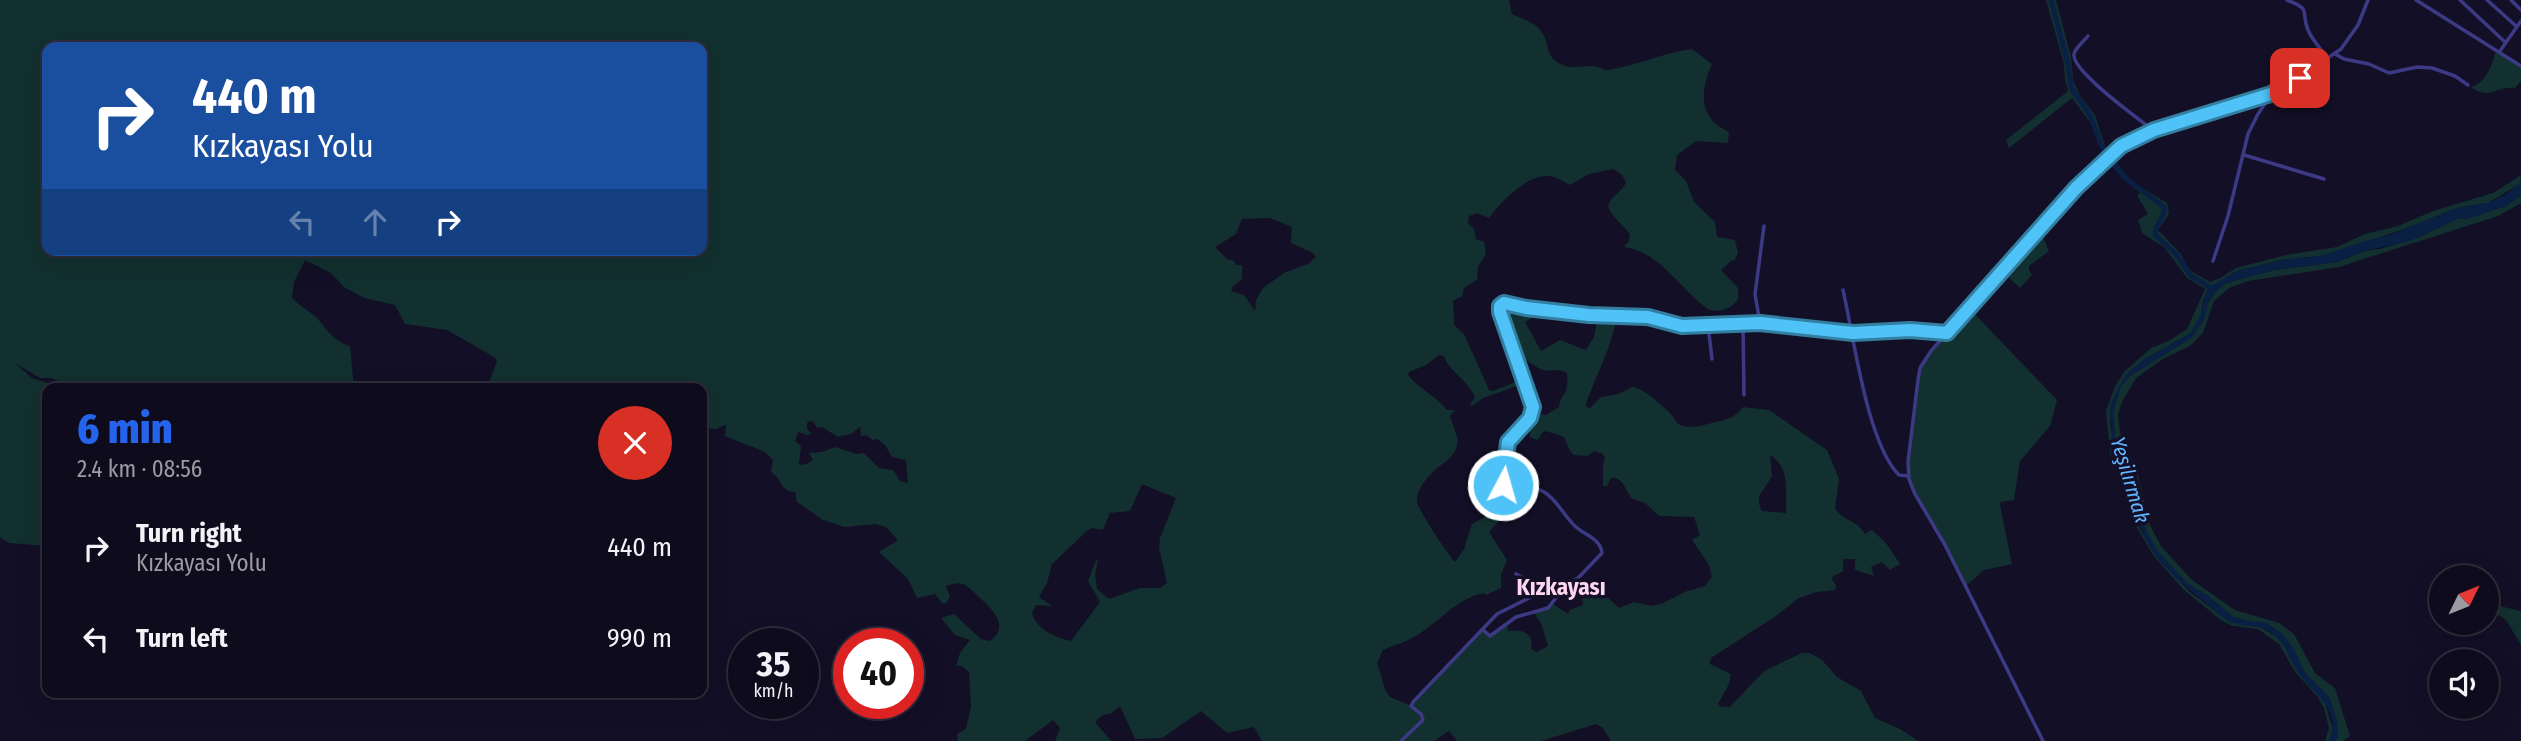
<!DOCTYPE html>
<meta charset="utf-8">
<style>
:root{--surface:#0e0b1c;--page:#1c1929;--text:#f1f3f6;--muted:#9b9ba3;--line:#2e2b3b;--accent:#2563eb}
body{margin:0;font-family:"Fira Sans Condensed",sans-serif;background:var(--page);color:var(--text);height:100vh;display:flex;flex-direction:column;font-size:26px;white-space:nowrap}
*{box-sizing:border-box;margin:0}
p{font-size:23px;color:var(--muted)}
.icon{flex:none;width:38px;height:38px;fill:none;stroke:currentColor;stroke-width:2;stroke-linecap:round;stroke-linejoin:round}
.map{position:relative;flex:1;overflow:hidden}
.details{position:absolute;left:42px;top:383px;width:665px;height:315px;display:flex;flex-direction:column;background:var(--surface);border-radius:14px;box-shadow:0 7px 28px #0002,0 0 0 2px var(--line)}
.details>*{flex:none}
.banner{position:absolute;left:42px;top:42px;width:665px;height:214px;border-radius:14px;box-shadow:0 7px 28px #0002,0 0 0 2px var(--line);background:#1a4fa0;color:#fff;overflow:hidden}
.needle{width:46px;rotate:47deg}
.tools{position:absolute;left:2429px;top:565px;display:grid;gap:14px}
.tools a{display:grid;place-items:center;width:70px;height:70px;border-radius:50%;background:var(--surface);box-shadow:0 7px 28px #0002,0 0 0 2px var(--line);font-size:35px}
.speed{position:absolute;left:728px;top:628px;display:flex;gap:14px;font-size:35px;font-weight:700;text-align:center}
.speed>*{display:grid;place-content:center;width:91px;height:91px;border-radius:50%;background:var(--surface);box-shadow:0 7px 28px #0002,0 0 0 2px var(--line);line-height:1}
.speed small{font-size:18px;font-weight:400}
.speed .limit{border:10px solid #d22;background:#fff;color:#111}
.pin{position:absolute;display:grid;place-items:center;width:60px;height:60px;color:#fff;margin:-30px;border-radius:14px;box-shadow:0 4px 10px #0006}
.me{position:absolute;width:77px;margin:-38px;rotate:6deg;stroke-linejoin:round;filter:drop-shadow(0 0 5px #0008)}
.turn{display:flex;align-items:center;gap:24px;height:147px;padding:0 35px;font-size:32px}
.turn .icon{width:91px;height:91px;stroke-width:2.5}
.turn b{display:block;font-size:49px;line-height:60px}
.lanes{display:flex;align-items:center;height:66px;padding:0 35px;background:#0003;justify-content:center;gap:35px;direction:ltr}
.lanes .off{opacity:.35}
.round{display:grid;place-items:center;flex:none;width:74px;height:74px;border-radius:37px;background:var(--page)}
.head{display:flex;align-items:center;justify-content:space-between;height:119px;padding:0 35px}
h1{font-size:42px;font-weight:800;line-height:52px;color:var(--accent)}
ul{padding:0;list-style:none}
li{display:flex;align-items:center;gap:21px;height:91px;padding:0 35px}
li div{flex:1}
li b{display:block;font-size:26px}
li em{font-style:normal}
.map>svg:first-child{display:block}
</style>
<div class="map">
<svg width="2521" height="741" viewBox="0 0 2521 741">
<rect width="100%" height="100%" fill="#130f26"/>
<path fill="#12302f" fill-rule="evenodd" d="M0,0h1509l3,14c12,6 24,8 31,20 6,10 3,21 14,28 11,8 24,4 36,4 7,0 9,5 16,4 28,-5 55,-17 83,-21l20,15c-12,28 -14,54 17,68l-1,11 -32,-2 -19,14 -2,15 11,11 8,21 21,20 2,15 18,3 3,13 -4,8 -2,-1 -11,10 17,18v11c-7,11 -19,14 -30,10 -28,-20 -49,-58 -84,-62l5,-6 1,-6c-6,-11 -18,-16 -22,-29 3,-11 15,-14 18,-24l-4,-7 -9,-6 -24,5 -19,11c-7,-4 -13,-8 -21,-9 -22,-2 -48,26 -60,42l-12,-5 -8,3 -1,7 6,6 2,10 8,3 2,12 -8,13 -1,13 -13,8 -2,8 -9,5 1,24 10,9 25,56 4,1 30,-12 2,4 -42,15 -11,8 -2,-2 5,-6c-7,-19 -26,-26 -31,-42l-5,-1 -13,10 -17,7 -1,3c11,14 28,21 39,35h8l-5,6 8,24c-2,17 -11,20 -22,29 -8,7 -20,21 -19,32 1,9 30,52 38,61l9,-13 8,-25 13,-7 3,-13 15,-13 7,5c-11,9 -14,9 -11,25l-10,11 18,28 -6,15v13l-15,7 -2,-2c-28,5 -46,31 -70,44 -10,6 -21,8 -31,13l-6,13 9,29 4,5 21,9 72,-76 5,5 19,-12 1,8c14,-2 27,2 23,18l6,3 11,-6 -7,-23 -7,-10 11,-3 8,-6 15,10 2,-4 13,-5 -1,-6 19,-8 18,17 15,-6 18,4 11,-3 24,-12 18,-5 7,-9 -3,-12 -17,-25 8,-5 -6,-18 -35,-1 -14,-13 -14,-5 -9,-16 -6,-4h-5l-4,8h-4v-20l2,-8 -2,-4 -9,-3 -7,5 -13,-1 -4,-4 -6,-14 -18,-6 -4,2 -4,7 -8,-3v-12l-2,-4 4,-8 14,2 13,-8c3,-16 10,-11 8,-34 -8,-5 -15,-1 -24,-3 -10,-3 -15,-12 -27,-13l-16,-46 4,-8 42,8 -21,11 16,29 19,-11 26,10 8,-13 4,-21 20,1 -10,32 -21,51 -1,6 3,3 12,-12 17,-3 14,-7c13,2 26,16 36,24 6,5 7,13 15,15 11,3 23,-2 33,-4 12,-3 20,-5 27,-15l26,3 58,40 12,29 -4,30c10,13 21,10 30,25l7,-4 14,13 14,21 -10,6 -8,-8 -11,5 3,9 -19,-6v-11h-12v12l-12,7 5,7 -1,5 -18,2 -18,6 -23,18 -65,42 -1,6 21,10 -2,10 -11,20 4,3h8l34,-36 38,-18h8l12,7 15,17 24,14 14,27 25,11 18,12h-307l-8,-13 -7,-4 -55,17h-84l-8,-10 -15,10h-172l-8,-14 -27,6 -26,-22 -39,27 -27,1 -15,-33 -8,7 -9,2 -8,7 16,19h-56l5,-13 -7,-8 -28,21h-67l-1,-7 9,-5 5,-23 -2,-34 -7,-6h-6l4,-13 10,-13 -15,-5 -14,-17 13,-4 27,25 9,2c20,-14 3,-31 -9,-42 -5,-5 -12,-12 -18,-15 -6,-2 -12,0 -17,2l4,11 -4,6 -3,1 -8,-10 -18,4 -9,-19 -29,-27 19,-12 -12,-13 -10,-3 -31,3 -22,-7 -26,-18 -2,-10c-15,0 -13,-14 -24,-20l2,-12 -8,-8 -40,-16 1,-11 -10,4 -14,-1v-40h-215l10,-27 -1,-3 -49,-28 -42,-6 -10,-19 -31,-7 -20,-11 -13,-14 -26,-13 -11,22 -2,16c7,7 15,12 23,18 11,11 17,25 35,30l4,42h-258l-20,-5 -7,2 -18,-7h-11l-25,-15 17,15 31,10h-16v158l-38,-3 -9,-6zM47,47h655v203h-292l-7,6 -3,-6h-353zM1270,218l22,9 -1,16 22,10 3,4 -8,7 -24,9 -21,15 -7,12 -1,11 -11,-16 -13,-4 2,-5 9,-7v-14h-6l-3,-5h-5l-13,-13 21,-13 6,-15zM810,421l4,1 3,6 5,-1 16,10 13,-3 9,-7 1,9 5,-1 7,5 4,-1 8,6 7,12 14,3 2,23 -8,-2 -7,-11 -14,-2 -15,-15 -7,1 -22,-7 -13,5 -13,1 4,7 -6,4 -8,1 2,-19 -6,-5 3,-9 10,3 3,-2 -4,-4v-6zM1770,455c21,13 15,37 16,58l-24,-2c-9,-16 4,-22 10,-35zM1142,484l34,14 -16,40 -1,10 8,35 -7,5h-20l-31,11 -12,-10 -2,-15 3,-13 -2,-1 -8,21 12,21 -29,39c-15,-4 -34,-10 -39,-28l4,-8 16,1 -13,-9 8,-14 5,-19 36,-34 4,-2 11,2 7,-17 20,-2z
M2046,0h10l15,57 2,23 7,16 15,19 11,34 26,33 35,21 2,11 -11,16 23,24 7,15 22,13 10,-4 16,-10 50,-13 51,-8 28,-13 33,-8 35,-15 60,-18 28,-18 -1,9 -32,19 -31,5 -47,19 -83,28 -46,5 -44,11 -30,20 -4,10 -2,14 -10,18 -46,26 -17,14 -17,30 -1,20 6,31 9,18 -1,7 5,9 4,21 7,20 16,27 34,36 40,30 30,5 17,10 9,11 13,25 25,27 8,26 1,7 -5,8h-3l4,-13 -5,-20 -7,-12 -22,-24 -16,-28 -21,-15 -25,-3 -11,-5 -39,-32 -30,-34 -20,-34 -10,-35 -13,-32 -4,-43 9,-25 10,-15 26,-23 18,-7 18,-12 18,-40 -18,-11 -22,-30 -23,-15 -4,-13 10,-6 -11,-19 3,-2 -17,-14 -14,-17 -9,-16 -8,-21 -20,-27 -63,50 -3,-8 62,-49 -3,-12 -1,-15z
M2496,51l25,15v15l-6,7c-21,-2 -23,13 -45,-1 16,-2 22,-23 26,-36z
M2521,195v8l-23,13 -159,51 -91,14 -19,7 -15,13 -11,32 -13,13 -27,13 -27,19 -14,24 -4,13 2,18 16,35 14,57 11,21 30,33 31,22 13,9 44,13 15,11 21,39 20,15 15,48 -7,5h-8l3,-6 -1,-14 -8,-24 -24,-24 -12,-25 -11,-14 -17,-12h-13l-19,-5 -25,-21 -20,-12 -30,-32 -12,-21 -15,-60 -7,-9 -9,-25 -2,-23 2,-10 6,-18 9,-10 62,-39 12,-18 4,-16 10,-14 8,-6 48,-13 63,-8 27,-11 16,-2 39,-12 40,-19 7,1 40,-13z
M2039,228l10,23 -20,15v4l3,5 -12,13 -19,-17z
M1969,308l88,92 -7,26 -30,35 -6,39 -13,2 -1,3 12,59 -28,6 -18,16 -53,-95 -5,-15 11,-103 6,-13z
M2487,603l34,8v34l-15,-25 -19,-13z"/>
<path fill="#0a1f44" d="M2521,182v13l-15,11 -40,13 -7,-1 -50,23 -45,10 -27,11 -64,8 -47,13 -13,12 -5,8 -4,16 -12,18 -62,39 -9,10 -6,18 -2,11 2,22 8,17 1,8 7,9 15,60 12,21 30,32 20,12 25,21 19,5h13l17,12 11,14 12,25 24,24 8,24 1,14 -3,6h-7c18,-30 -19,-50 -32,-72 -7,-12 -11,-26 -23,-35 -13,-11 -31,-6 -45,-13 -6,-3 -12,-10 -17,-14 -19,-16 -39,-30 -55,-51 -24,-32 -22,-70 -41,-101l2,-1 -5,-17 -2,-26 1,-8 11,-22 4,-6 19,-16 46,-26 10,-18 4,-20 8,-10 24,-14 44,-11 40,-4 44,-15 28,-7 64,-26 31,-5 17,-8z"/>
<g fill="none" stroke-linecap="round" stroke-linejoin="round">
<path stroke="#0a1f44" stroke-width="5" d="M2051,0l17,64 3,24 19,27 11,30 23,32 40,30c2,12 -10,16 -9,28l21,19 15,22 22,13"/>
<path stroke="#3d3a85" stroke-width="3.5" d="M2287,0c26,10 13,11 21,30 4,10 14,20 20,29
M2416,0l105,66
M2460,0l45,42
M2487,0l29,26
M2511,0l10,10
M2088,36c-4,5 -13,12 -14,18 -3,17 65,65 79,76
M2500,51l21,-30
M2335,54l9,5 25,5 20,9 28,-6 15,1 23,8 13,9
M2244,155l80,24
M2213,261l15,-45 20,-82 10,-20 12,-18
M1843,290c11,48 24,153 56,185l9,1
M1743,323l1,72
M1760,323l-5,-29 9,-68
M1708,325l4,34
M1516,574l29,15
M1483,630l7,6 26,-19 32,-9 19,-24
M1401,741l22,-21 -2,-6 -10,-8 2,-4 84,-88 50,-25 21,-6 10,-5 24,-25c-1,-14 -17,-18 -26,-26 -13,-11 -21,-33 -39,-38 -8,-1 -19,5 -27,7l-7,-5 5,-50 22,-23 3,-11 -33,-96 2,-7 4,-1 20,5 63,7 59,2 34,9 78,-3 93,10 58,-3 36,3
M2043,741l-98,-196 -30,-51 -6,-15 -1,-17 10,-82 2,-12 11,-17 145,-163 38,-36 29,-18 141,-46 57,-39 17,-24 10,-25"/>
</g>
<g fill="none" stroke-linecap="round" stroke-linejoin="round">
<defs>
<path id="route" d="M1503,485l5,-43 22,-24 3,-11 -33,-95v-6l4,-3 22,5 63,7 59,2 34,9 78,-3 93,10 57,-3 37,3 129,-145 45,-42 33,-16 117,-36 29,-16"/>
</defs>
<use href="#route" stroke="#337fa1" stroke-width="18"/>
<use href="#route" stroke="#4fc3f7" stroke-width="12"/>
</g>
<g text-anchor="middle" dominant-baseline="central" stroke-width="7" stroke-linejoin="round" paint-order="stroke">
<g font-size="21" font-style="italic" fill="#62b6ff" stroke="#130f26">
<text transform="translate(2130 480) rotate(73)">Yeşilırmak</text>
</g>
<g font-size="23" font-weight="bold" fill="#ffd6f0" stroke="#130f26">
<text x="1561" y="587">Kızkayası</text>
</g>
</g>
</svg>
<div class="tools">
<a><svg class="needle" viewBox="-14 -14 28 28"><path d="M0-13l5 13h-10z" fill="#e53935"/><path d="M0 13l5-13h-10z" fill="#9b9ba3"/></svg></a>
<a><svg class="icon" aria-label="sound" viewBox="0 0 24 24"><path d="M4 9h4l5-4v14l-5-4H4zM17 9q2 3 0 6"/></svg></a>
</div>
<div class="speed"><div>35<small>km/h</small></div><div class="limit">40</div></div>
<div class="pin" style="left:2300px;top:78px;background:#d93025"><svg class="icon" aria-label="arrive" viewBox="0 0 24 24"><path d="M6 21V4h12l-3 4 3 4H6"/></svg></div>
<svg class="me" style="left:1503px;top:485px" viewBox="-20 -20 40 40"><circle r="17" fill="#4fc3f7" stroke="#fff" stroke-width="3"/><path d="M0-11L8 9 0 5-8 9z" fill="#fff"/></svg>
<div class="banner">
<div class="turn"><svg class="icon" aria-label="right" viewBox="0 0 24 24"><path d="M7 20v-9h11M14 6l5 5-5 5"/></svg><div><b>440 m</b>Kızkayası Yolu</div></div>
<div class="lanes"><svg class="icon off" aria-label="left" viewBox="0 0 24 24"><path d="M17 20v-9H6M10 6l-5 5 5 5"/></svg><svg class="icon off" aria-label="ahead" viewBox="0 0 24 24"><path d="M12 20V5M6 11l6-6 6 6"/></svg><svg class="icon" aria-label="right" viewBox="0 0 24 24"><path d="M7 20v-9h11M14 6l5 5-5 5"/></svg></div>
</div>
<section class="details">
<div class="head"><div><h1>6 min</h1><p>2.4 km · 08:56</p></div><a class="round" style="background:#d93025;color:#fff"><svg class="icon" aria-label="close" viewBox="0 0 24 24"><path d="M6 6l12 12M18 6L6 18"/></svg></a></div>
<ul>
<li><svg class="icon" aria-label="right" viewBox="0 0 24 24"><path d="M7 20v-9h11M14 6l5 5-5 5"/></svg><div><b>Turn right</b><p>Kızkayası Yolu</p></div><em>440 m</em></li>
<li><svg class="icon" aria-label="left" viewBox="0 0 24 24"><path d="M17 20v-9H6M10 6l-5 5 5 5"/></svg><div><b>Turn left</b></div><em>990 m</em></li>
</ul>
</section>
</div>
